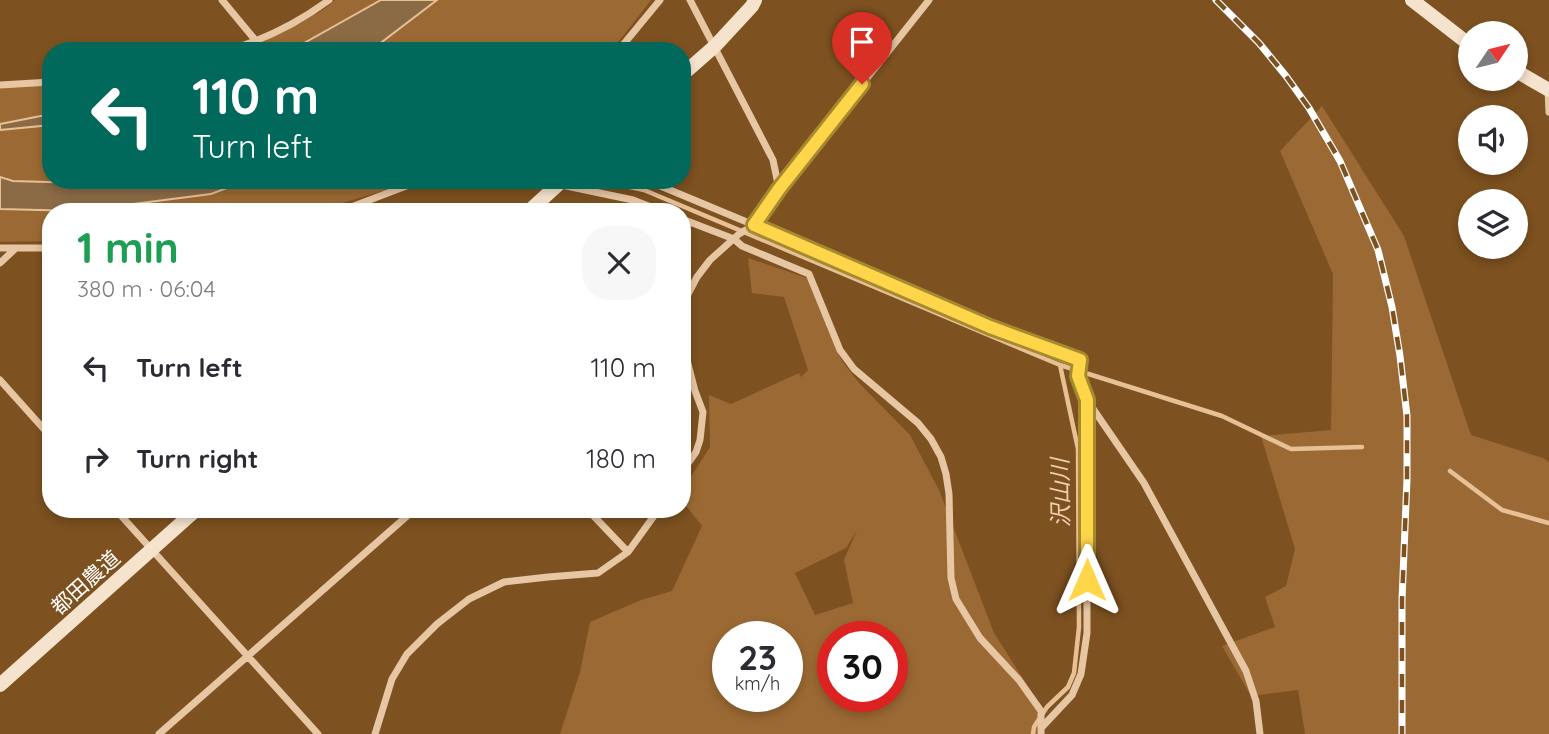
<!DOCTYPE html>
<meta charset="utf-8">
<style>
:root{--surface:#fff;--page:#f7f7f7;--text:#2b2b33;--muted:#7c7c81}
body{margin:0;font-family:Quicksand,"Noto Sans JP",sans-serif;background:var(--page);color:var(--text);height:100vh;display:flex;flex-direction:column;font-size:26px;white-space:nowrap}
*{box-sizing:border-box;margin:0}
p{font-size:23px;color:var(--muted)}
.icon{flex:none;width:38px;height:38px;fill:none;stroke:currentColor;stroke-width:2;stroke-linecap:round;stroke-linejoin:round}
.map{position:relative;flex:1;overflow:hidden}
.panel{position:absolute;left:42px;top:203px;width:649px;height:315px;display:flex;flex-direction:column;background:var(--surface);border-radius:28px;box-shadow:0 4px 10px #0003}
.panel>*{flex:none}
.hud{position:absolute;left:42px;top:42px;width:649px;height:147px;border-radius:28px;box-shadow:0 4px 10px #0003;background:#00695c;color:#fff;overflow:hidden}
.needle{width:46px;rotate:55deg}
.fabs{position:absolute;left:1458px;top:21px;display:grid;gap:14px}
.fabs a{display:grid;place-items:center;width:70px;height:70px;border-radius:50%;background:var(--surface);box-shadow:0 4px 10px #0003;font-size:35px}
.speed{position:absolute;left:712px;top:621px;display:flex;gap:14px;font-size:35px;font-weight:700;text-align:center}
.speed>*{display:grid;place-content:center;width:91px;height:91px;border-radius:50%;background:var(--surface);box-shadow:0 4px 10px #0003;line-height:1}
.speed small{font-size:18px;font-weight:400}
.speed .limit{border:10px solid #d22;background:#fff;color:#111}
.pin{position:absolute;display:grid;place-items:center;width:60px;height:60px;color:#fff;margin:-72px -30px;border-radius:50% 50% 50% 0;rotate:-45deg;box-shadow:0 0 7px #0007}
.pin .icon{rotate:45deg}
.me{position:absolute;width:77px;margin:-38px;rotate:0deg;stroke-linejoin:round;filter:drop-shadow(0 0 5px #0008)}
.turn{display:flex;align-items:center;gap:24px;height:147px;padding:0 35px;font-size:32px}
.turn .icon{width:91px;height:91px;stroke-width:2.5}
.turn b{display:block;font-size:49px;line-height:60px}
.round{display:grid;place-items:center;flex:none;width:74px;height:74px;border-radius:28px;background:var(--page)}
.head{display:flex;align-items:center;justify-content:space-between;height:119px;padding:0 35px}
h1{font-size:42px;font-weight:700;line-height:52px;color:#1e9e55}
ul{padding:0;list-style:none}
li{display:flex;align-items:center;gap:21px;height:91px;padding:0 35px}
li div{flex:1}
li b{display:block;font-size:26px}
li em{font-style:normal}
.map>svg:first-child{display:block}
</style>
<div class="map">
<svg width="1549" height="734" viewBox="0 0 1549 734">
<rect width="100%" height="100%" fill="#7d5120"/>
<path fill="#9b6933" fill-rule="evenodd" d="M335,0h316l-31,40 -13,11h-397c36,-12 98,-24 125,-51z
M51,82v98h362l-7,4 -94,28h-261v29l-51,1v-154z
M1322,106l82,130 67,199 72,23 6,4v272h-244l-7,-44 -47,6 -29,-50 53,-19 -10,-30 21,-11 9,-37 -34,-113 70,-6 2,-156 -53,-123z
M748,258l59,20 35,83 17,22 51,52 29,55 55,143 45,71 -2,30h-477l20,-62 10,-50 51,-22 31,-9 30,-65 -19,-24v-13l27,-42 -1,-52 22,9 68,-31 2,4 7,-7 -24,-73 -32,-4zM857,530l-13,30 9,43 -38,12 -20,-42 51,-25zM728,637h60v59h-60zM833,637h59v59h-59z"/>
<path fill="#8b6b46" stroke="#e8c096" stroke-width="2" d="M381,0h56l-67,51h-80z
M51,114v11l-51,5v-6z
M0,177l13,4 103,3 19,-4h113l-37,14 -132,17 -79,-2z"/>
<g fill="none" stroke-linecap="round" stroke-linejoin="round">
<path stroke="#e8c096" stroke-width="4.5" d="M598,180l46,10 416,175 162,51 69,33 71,-2
M1450,471l52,39 47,13
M1033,734l1,-7 13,-20 21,-20 6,-14 5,-46 -1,-178 -18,-84"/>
<path stroke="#e7c6a3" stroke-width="7" d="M222,0l34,41
M226,51c38,-11 72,-28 103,-51
M618,51l42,-51
M0,85l51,-3
M1548,90l1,22
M538,180l95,20 31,12
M646,180l108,45 236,102 90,34 -2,15 9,24 57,83 102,188 10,30 4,33
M779,189l150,-189
M338,212l84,-32
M682,219l52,20 8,7 67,28 31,76 14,19 64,54 13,16 10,18 5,17 3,20 2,84 5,21 24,39 39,42 22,31v23
M0,248h51
M0,263l15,-14
M0,380l51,57
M682,472l14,-20 4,-12 3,-28 -8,-21 -9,-35 -3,-43 5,-19 9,-17 13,-17 29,-26 15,-9 25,-36 -6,-29 -83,-160
M115,509l203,225
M587,509l41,43
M1042,727l30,-32 9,-21 6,-41v-233
M159,734l256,-225
M375,734l17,-55 15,-25 30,-30 32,-25 35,-17 44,-5 50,-4 30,-21 31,-43"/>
<path stroke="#f6e3cd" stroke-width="14" d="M1412,0l58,45
M1516,71l33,19
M682,75l33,-29 37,-40 3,-6
M528,212l35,-32
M0,685l197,-176"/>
<defs>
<path id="rail" d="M1216,0l43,43 27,33 23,32 31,53 38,89 14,57 8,49 7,60v63l-5,121v134"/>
</defs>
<use href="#rail" stroke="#fff" stroke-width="7"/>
<use href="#rail" stroke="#7d5120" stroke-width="4.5" stroke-dasharray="13" stroke-linecap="butt"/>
</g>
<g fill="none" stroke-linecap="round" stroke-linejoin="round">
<defs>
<path id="route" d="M862,84l-83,105 -25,36 236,102 90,33 -2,16 9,24v180"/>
</defs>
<use href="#route" stroke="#a68a30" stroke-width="18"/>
<use href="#route" stroke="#ffd54a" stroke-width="12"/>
</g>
<g text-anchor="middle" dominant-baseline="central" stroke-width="5" stroke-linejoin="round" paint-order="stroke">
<g font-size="21" fill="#fff" stroke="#7d5120">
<text transform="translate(85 582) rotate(-42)">都田農道</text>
</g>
<g font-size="23" font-style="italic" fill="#efcfae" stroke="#7d5120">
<text transform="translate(1060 493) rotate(-91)">沢山川</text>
</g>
</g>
</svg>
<div class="fabs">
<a><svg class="needle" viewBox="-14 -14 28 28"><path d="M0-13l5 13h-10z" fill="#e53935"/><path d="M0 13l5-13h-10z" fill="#7c7c81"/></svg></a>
<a><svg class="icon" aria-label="sound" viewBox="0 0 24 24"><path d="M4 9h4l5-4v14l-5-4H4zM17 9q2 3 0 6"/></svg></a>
<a><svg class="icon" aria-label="layers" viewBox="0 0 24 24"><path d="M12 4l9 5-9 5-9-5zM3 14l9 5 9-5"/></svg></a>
</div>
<div class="speed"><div>23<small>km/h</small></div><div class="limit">30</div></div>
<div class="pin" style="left:862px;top:84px;background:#d93025"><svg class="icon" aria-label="arrive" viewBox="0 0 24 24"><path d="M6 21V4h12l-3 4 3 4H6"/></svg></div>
<svg class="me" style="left:1087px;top:580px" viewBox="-20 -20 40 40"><path d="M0-17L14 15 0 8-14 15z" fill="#ffd54a" stroke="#fff" stroke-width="4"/></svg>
<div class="hud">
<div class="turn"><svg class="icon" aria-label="left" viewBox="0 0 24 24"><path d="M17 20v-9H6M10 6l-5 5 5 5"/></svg><div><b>110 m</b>Turn left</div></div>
</div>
<section class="panel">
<div class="head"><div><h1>1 min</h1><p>380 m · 06:04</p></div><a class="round"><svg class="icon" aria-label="close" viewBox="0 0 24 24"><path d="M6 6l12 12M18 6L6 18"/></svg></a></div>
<ul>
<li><svg class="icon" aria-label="left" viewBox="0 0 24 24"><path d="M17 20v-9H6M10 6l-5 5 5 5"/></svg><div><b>Turn left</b></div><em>110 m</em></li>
<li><svg class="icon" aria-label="right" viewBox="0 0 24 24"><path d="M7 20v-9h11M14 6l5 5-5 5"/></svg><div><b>Turn right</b></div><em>180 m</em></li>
</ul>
</section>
</div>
